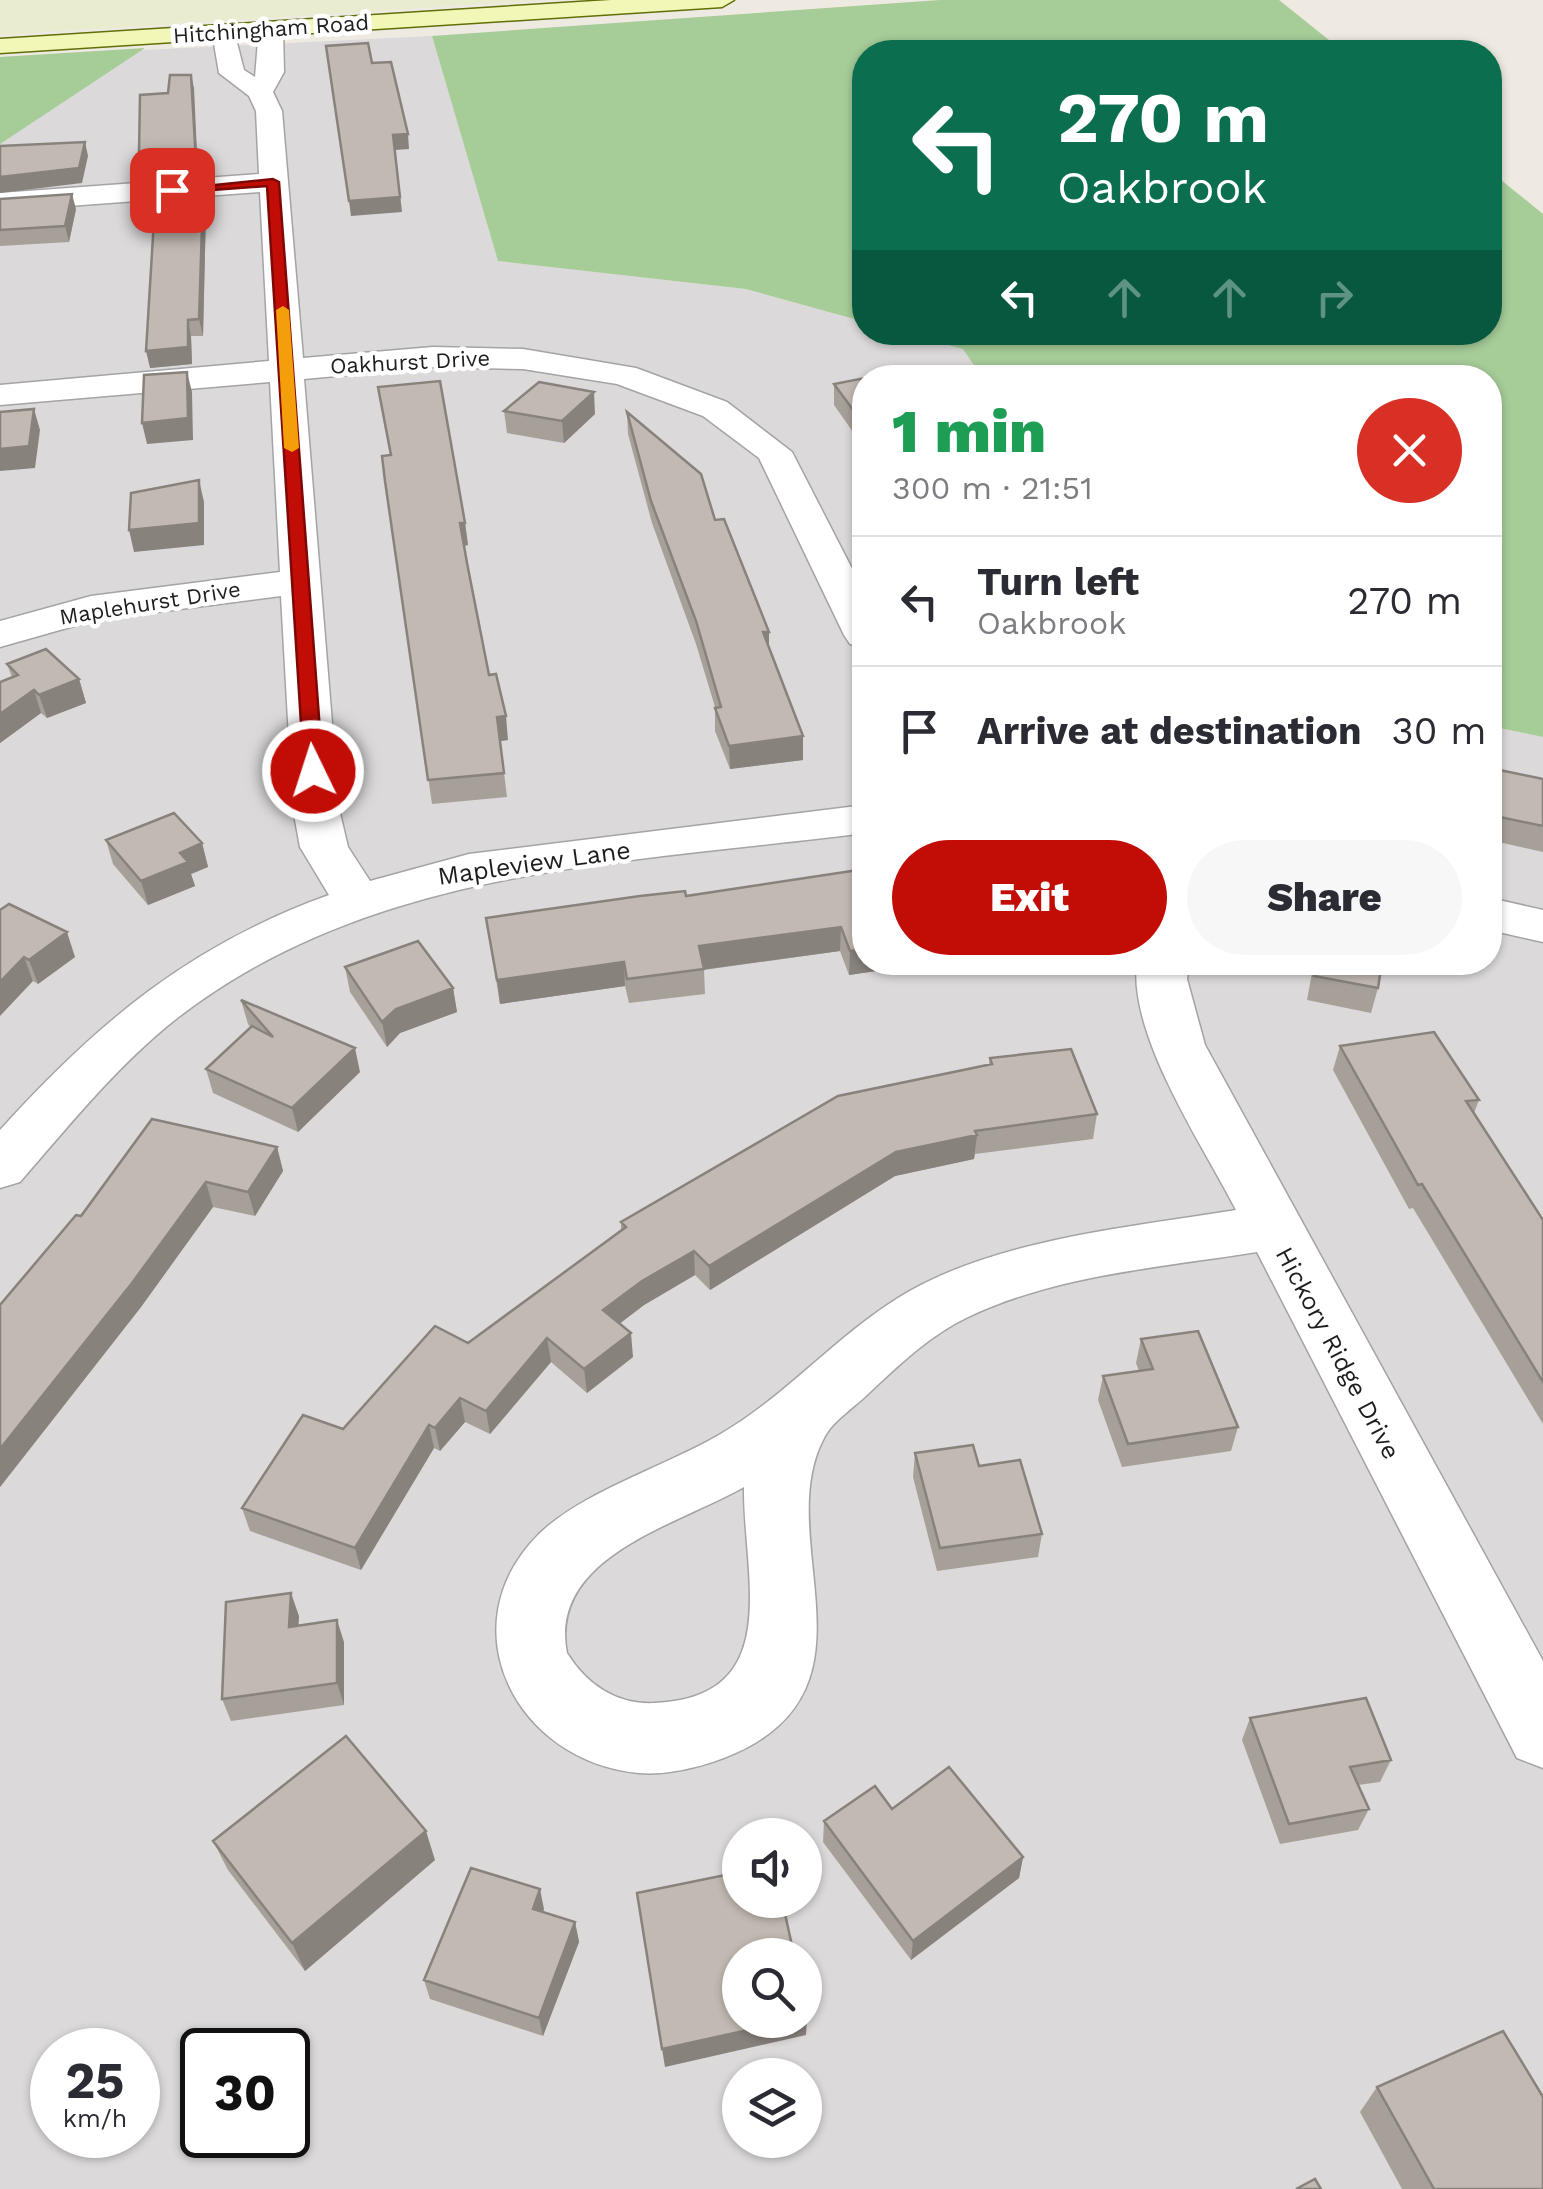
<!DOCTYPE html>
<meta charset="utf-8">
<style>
:root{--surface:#fff;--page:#f7f7f7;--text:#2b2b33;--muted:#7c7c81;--line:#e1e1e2;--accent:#c20d07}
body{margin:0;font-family:"Work Sans",sans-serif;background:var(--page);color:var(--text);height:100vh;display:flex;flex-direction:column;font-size:38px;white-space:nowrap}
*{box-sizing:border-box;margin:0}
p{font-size:32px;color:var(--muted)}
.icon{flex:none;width:55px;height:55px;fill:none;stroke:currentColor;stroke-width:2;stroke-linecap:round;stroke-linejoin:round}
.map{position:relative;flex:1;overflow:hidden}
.sheet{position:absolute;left:852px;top:365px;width:650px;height:610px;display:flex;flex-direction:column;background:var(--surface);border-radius:40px;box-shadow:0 2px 8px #0004}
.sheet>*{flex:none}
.top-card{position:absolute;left:852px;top:40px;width:650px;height:305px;border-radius:40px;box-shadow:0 2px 8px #0004;background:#0b6e4f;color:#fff;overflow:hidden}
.fabs{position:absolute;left:722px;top:1818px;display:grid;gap:20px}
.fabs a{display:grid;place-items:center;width:100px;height:100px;border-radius:50%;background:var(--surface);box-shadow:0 2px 8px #0004;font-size:50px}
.speed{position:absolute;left:30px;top:2028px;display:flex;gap:20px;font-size:50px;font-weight:700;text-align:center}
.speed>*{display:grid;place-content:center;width:130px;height:130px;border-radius:50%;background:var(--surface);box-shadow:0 2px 8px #0004;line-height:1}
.speed small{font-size:25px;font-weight:400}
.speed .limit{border:5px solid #111;border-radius:15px;background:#fff;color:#111}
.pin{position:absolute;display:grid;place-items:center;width:85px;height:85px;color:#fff;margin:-42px;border-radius:20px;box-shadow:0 5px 15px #0006}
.me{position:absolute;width:110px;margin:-55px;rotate:356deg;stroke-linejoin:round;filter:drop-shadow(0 0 8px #0008)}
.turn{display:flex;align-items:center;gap:35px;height:210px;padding:0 40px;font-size:45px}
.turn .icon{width:130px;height:130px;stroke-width:2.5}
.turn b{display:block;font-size:70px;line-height:85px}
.lanes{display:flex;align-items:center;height:95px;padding:0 40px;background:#0003;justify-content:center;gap:50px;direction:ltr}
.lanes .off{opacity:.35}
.round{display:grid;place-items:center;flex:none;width:105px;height:105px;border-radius:52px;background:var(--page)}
.head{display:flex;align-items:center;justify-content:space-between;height:170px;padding:0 40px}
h1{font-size:60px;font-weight:800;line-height:75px;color:#1e9e55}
.action{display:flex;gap:20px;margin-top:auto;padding:20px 40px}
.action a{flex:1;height:115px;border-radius:60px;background:var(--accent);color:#fff;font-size:40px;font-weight:800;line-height:115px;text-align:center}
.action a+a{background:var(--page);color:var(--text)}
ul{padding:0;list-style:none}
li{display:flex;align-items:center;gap:30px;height:130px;padding:0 40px;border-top:2px solid var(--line)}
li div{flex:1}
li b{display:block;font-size:38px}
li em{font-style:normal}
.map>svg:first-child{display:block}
</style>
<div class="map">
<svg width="1543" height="2189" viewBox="0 0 1543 2189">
<rect width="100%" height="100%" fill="#eeeae2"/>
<path fill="#dbd9d9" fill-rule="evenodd" d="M432,36l66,225 248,28 119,33v10l39,1 60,16 18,28 -117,1v584h625v-236l53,11v1452h-1543v-2132zM740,1835h65v65h-65zM740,1955h65v65h-65zM52,2050h86v85h-86zM202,2050h86v85h-86zM740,2075h65v65h-65z"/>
<path fill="#e9ecce" d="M0,0h547l-547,35z"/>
<path fill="#a6cc98" d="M940,0h339l65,52h-479v270l-119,-33 -248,-28 -66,-225z
M145,48l-145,96v-87z
M1490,171l53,43v523l-53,-11v-348l-508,-1 -19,-28 -59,-16 586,-1z"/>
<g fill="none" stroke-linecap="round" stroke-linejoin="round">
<defs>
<path id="street" d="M271,22l12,7 1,43 -11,20 9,19 21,247 130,-11 90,2 113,19 91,34 65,50 73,142v54l-15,-4 -6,-9 -85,-177 -56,-42 -86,-32 -94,-15 -90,-2 -129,12 35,430 9,38 22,34 99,-27 396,-49v28c-242,31 -501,33 -699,194 -55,46 -99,101 -146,155l-20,6v-58c98,-108 190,-185 329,-235l-29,-48 -7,-38 -12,-213 -186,24 -95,27v-26l91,-25 189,-24 -10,-190 -270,23v-20l269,-24 -9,-169 -260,19v-18l259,-19 -3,-63 -7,-15 -30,-23 -7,-41 3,-5h18l11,43 11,7 4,-48z
M1490,898l53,12v32l-53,-12z
M1137,962h52l-2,17 18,66 338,616v107l-26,-10 -260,-506c-94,15 -203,23 -291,66 -37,18 -67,47 -97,75 -13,13 -35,27 -44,43 -54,98 55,240 -77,311 -30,16 -75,29 -109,26 -122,-11 -193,-146 -100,-239 43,-42 125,-67 180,-99 66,-38 115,-97 179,-137 92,-58 233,-71 338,-88 -33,-65 -108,-174 -99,-248zM744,1487c-1,89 42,210 -89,216 -38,2 -68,-18 -88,-50 -19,-97 111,-128 177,-166z"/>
<path id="secondary" d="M611,0h123l-12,7 -722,46v-14z"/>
</defs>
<use href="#street" stroke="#a4a4a4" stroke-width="3"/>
<use href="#secondary" stroke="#606f08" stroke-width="3"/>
<use href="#street" fill="#fff" fill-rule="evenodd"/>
<use href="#secondary" fill="#f2f7b7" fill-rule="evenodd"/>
</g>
<path fill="#a7a099" d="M197,185l2,11 7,15 -3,125h-12l1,28 -42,4z
M0,199l76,10 -7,33 -69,4z
M865,378v71l-31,-44v-21z
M378,387l87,136 3,22 -4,1 25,129 19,65 -8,1 7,56 -75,7 -47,-323 5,-26z
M504,411l91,3 -31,29 -57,-10z
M627,412l88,108 54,112v16l34,112 -73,9 -15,-38v-24l-19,-63 -44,-121 -24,-89z
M7,664l72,15 7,24 -39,15 -6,-5 -41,30v-61l12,-5z
M1490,768l53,11v73l-53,-12z
M106,840l96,3 6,24 -17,7 4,12 -47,19 -35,-41z
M865,869l59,95 -75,11 -9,-24 -136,19 1,24 -76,9 -4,-17 -125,18 -14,-86 200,-22z
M0,910l75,47 -37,27 -5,-3z
M1314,962h68l-4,26 -7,25 -64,-13z
M345,967l108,21 4,24 -57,21 -13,14 -37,-55z
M241,1000l119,72 -62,60 -85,-39 -7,-24 45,-41 -3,-4z
M1340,1046l139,54 -5,13 69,107v204l-130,-216 -4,1 -76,-139z
M990,1058l107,56 -4,25 -118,15 -1,5 -79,17 -185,114 -15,-15 -51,30 -25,19 14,33 -46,36 -36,-31 -61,72 -25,-12 -25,29 -6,-3 -73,122 -111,-39 -8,-23 101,-79 125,-86 153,-113v-8l368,-158z
M277,1147l6,24 -28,45 -42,-9 -72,100 -141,180v-182l81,-89z
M1141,1339l97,88 -7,24 -109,16 -24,-67 5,-24 36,-5 -3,-8z
M915,1453l64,13 63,68 -4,23 -101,14 -24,-94z
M299,1616l-1,9 46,17v63l-113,16 -9,-22z
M1250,1718l141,42 -11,22 -22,3 11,24 -11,21 -78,14 -38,-104z
M892,1809l131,48 -4,21 -108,82 -88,-118 1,-21z
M213,1841l222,19 -130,111 -77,-101z
M544,1909l-1,3 32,10 4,20 -36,94 -113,-37 -6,-19z
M1377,2087l166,102h-141l-42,-77z"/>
<path fill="#88827d" d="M191,75l3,13 4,87 -36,2 -2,-11 -18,1 -3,-13z
M408,134l1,15 -14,1 7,62 -51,4 -2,-15 44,-66z
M85,142l3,14 -6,27 -82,10v-16z
M72,194l4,15 -7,33 -4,-16z
M203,195l3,16 -3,125 -4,-17z
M188,320l3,16 1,28 -42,4 -4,-17z
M187,372l5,20 1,48 -46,4 -5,-21z
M594,392l1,22 -31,29 -2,-22z
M34,409l6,21 -5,38 -35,3v-22z
M199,480l5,22v43l-70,7 -5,-22z
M460,523h5l3,22 -5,1z
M763,632h6v23z
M79,679l7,24 -39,15 -8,-23z
M34,690l7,23 -41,30v-29z
M506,716l2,24 -8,1 -3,-24z
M803,736v24l-73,9 -1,-23z
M202,843l6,24 -17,7 4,12 -47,19 -7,-24 39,-28z
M841,927l-1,24 -140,19 -1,-24z
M67,932l8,25 -37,27 -9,-24z
M865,949v13h59v2l-75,11 1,-24z
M24,957l9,24 -33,35v-34z
M624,962l1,24 -125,18 -3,-24z
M453,988l4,24 -57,21 -13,14 -5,-25 14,-13z
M355,1048l5,24 -62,60 -6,-24z
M977,1135l-3,24 -79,17 -185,114 -1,-24 187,-114z
M277,1147l6,24 -28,45 -7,-24z
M206,1182l7,25 -72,100 -141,180v-38z
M694,1251l1,24 -51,30 -38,29 -3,-24 39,-29z
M631,1333l2,24 -46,36 -3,-24z
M547,1338l4,24 -61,72 -4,-23z
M460,1398l5,24 -25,29 -5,-23z
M429,1425l5,23 -73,122 -6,-22z
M291,1593l8,23 -2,33 -8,-22z
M337,1620l7,22v63l-7,-22z
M426,1831l9,29 -130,111 -13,-28z
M1023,1857l-4,21 -108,82 2,-19z
M540,1889l4,20 -7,20 -4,-20z
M575,1922l4,20 -36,94 -4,-18z
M805,2017h2l-1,18 -141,32 -3,-18 131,-29h12z"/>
<path fill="#c2bab2" stroke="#88827d" stroke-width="2.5" d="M368,43l4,20 19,-1 17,72 -15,1 7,62 -51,4 -23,-155z
M170,75h21l5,87 -37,2 2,-11 -22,1 1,-59 28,-2z
M85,142l-6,26 -79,9v-31z
M197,185v11l6,-1 -4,124 -11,1v27l-42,4 10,-164z
M72,194l-7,32 -65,4v-31z
M187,372l1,46 -46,5 2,-48z
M865,378v48l-31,-42z
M440,381l25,142h-5l7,40 22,112 7,-1 10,42 -9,1 7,56 -76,7 -43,-299 -3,-25 9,-1 -13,-68z
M539,382l55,10 -32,29 -58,-10z
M34,409l-5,37 -29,3v-37z
M627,412l74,62 14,46 9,-1 45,113h-6l40,104 -74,10 -14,-38 6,-1 -25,-86 -45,-120z
M199,480v43l-70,7 2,-37z
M46,649l33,30 -40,16 -5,-5 -34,24v-32l18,-7 -11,-11z
M1490,768l53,11v47l-53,-11z
M174,813l28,30 -22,10 8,9 -47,19 -35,-41z
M865,869v80l-15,2 -9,-24 -142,19 5,23 -77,10 -3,-17 -127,18 -11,-62 154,-22 45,-5 1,5z
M9,904l58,28 -38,28 -5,-3 -24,25v-72z
M418,941l35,47 -57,21 -14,13 -37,-55z
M1316,962h66l-4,26 -64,-12z
M241,1000l114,48 -63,60 -86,-39 46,-43 21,11z
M1434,1032l45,68 -13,1 77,119v162l-121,-198 -4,1 -78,-139z
M1071,1049l26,65 -122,17 2,4 -81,17 -187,114 -15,-15 -52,30 -39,29 28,23 -47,36 -37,-31 -61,73 -26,-13 -25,30 -6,-3 -74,123 -113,-40 61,-93 40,14 92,-103 33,17 158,-116 -5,-5 217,-126 154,-32 -2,-6z
M152,1119l125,28 -29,45 -42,-10 -74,101 -132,166v-144l76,-90 5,1z
M1198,1331l40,96 -110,17 -25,-68 50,-7 -12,-30z
M973,1445l6,21 41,-6 22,74 -102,14 -25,-95z
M291,1593l-2,34 48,-7v63l-115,16 4,-97z
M1366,1698l25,62 -41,7 19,42 -80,15 -39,-106z
M346,1736l80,95 -134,112 -79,-102z
M949,1767l74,90 -110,84 -89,-120 51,-35 17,23z
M471,1868l69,21 -7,20 42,13 -36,96 -115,-38z
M740,1872v28h42l12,55h-54v65h53l-131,29 -25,-156z
M1503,2031l40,66v92h-109l-57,-102z
M1315,2179l6,10h-25z"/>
<path fill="#c20d07" stroke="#7e0805" stroke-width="2.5" d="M273,179l6,3 44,589 -10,6 -9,-6 -37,-585 -95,7 -6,-3z"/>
<path fill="#f59e0b" d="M283,306l6,4 10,138 -7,4 -8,-4 -8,-138z"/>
<g text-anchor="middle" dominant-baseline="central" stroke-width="9" stroke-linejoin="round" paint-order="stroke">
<g font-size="22" fill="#1d1d1d" stroke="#fff">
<text transform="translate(271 29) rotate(-4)">Hitchingham Road</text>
<text transform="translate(410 362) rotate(-3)">Oakhurst Drive</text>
<text transform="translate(150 603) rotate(-9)">Maplehurst Drive</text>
</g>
<g font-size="25" fill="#1d1d1d" stroke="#fff">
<text transform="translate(534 863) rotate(-8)">Mapleview Lane</text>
<text transform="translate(1338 1353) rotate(62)">Hickory Ridge Drive</text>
</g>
</g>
</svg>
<div class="fabs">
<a><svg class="icon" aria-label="sound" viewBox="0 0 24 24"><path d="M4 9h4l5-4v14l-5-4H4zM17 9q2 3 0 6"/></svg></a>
<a><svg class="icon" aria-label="search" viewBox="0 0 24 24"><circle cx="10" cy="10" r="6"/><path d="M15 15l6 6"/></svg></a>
<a><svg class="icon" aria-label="layers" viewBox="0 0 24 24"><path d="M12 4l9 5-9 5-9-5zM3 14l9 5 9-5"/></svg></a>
</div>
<div class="speed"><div>25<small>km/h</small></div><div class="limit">30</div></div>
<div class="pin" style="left:172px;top:190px;background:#d93025"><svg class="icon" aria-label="arrive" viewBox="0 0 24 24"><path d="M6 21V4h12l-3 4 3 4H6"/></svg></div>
<svg class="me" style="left:313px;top:771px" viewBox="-20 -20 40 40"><circle r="17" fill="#c20d07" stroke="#fff" stroke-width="3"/><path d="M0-11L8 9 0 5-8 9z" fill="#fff"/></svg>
<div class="top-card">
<div class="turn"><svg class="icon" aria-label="left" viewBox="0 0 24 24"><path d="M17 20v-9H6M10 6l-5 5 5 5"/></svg><div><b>270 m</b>Oakbrook</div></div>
<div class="lanes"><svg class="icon" aria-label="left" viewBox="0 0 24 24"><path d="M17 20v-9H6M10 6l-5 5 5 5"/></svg><svg class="icon off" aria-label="ahead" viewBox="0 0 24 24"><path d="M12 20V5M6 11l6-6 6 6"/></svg><svg class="icon off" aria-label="ahead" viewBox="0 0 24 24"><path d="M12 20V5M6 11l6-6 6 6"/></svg><svg class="icon off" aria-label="right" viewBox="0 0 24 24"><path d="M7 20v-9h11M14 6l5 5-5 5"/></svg></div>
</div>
<section class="sheet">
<div class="head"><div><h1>1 min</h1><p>300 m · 21:51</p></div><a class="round" style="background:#d93025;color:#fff"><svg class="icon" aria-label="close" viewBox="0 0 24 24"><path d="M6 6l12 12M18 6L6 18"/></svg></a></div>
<ul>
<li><svg class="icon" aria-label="left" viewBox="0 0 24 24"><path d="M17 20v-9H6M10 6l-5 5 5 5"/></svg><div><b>Turn left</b><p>Oakbrook</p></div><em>270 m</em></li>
<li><svg class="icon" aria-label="arrive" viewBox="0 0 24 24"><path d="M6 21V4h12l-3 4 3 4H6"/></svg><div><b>Arrive at destination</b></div><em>30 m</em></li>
</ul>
<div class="action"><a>Exit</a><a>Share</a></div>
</section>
</div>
